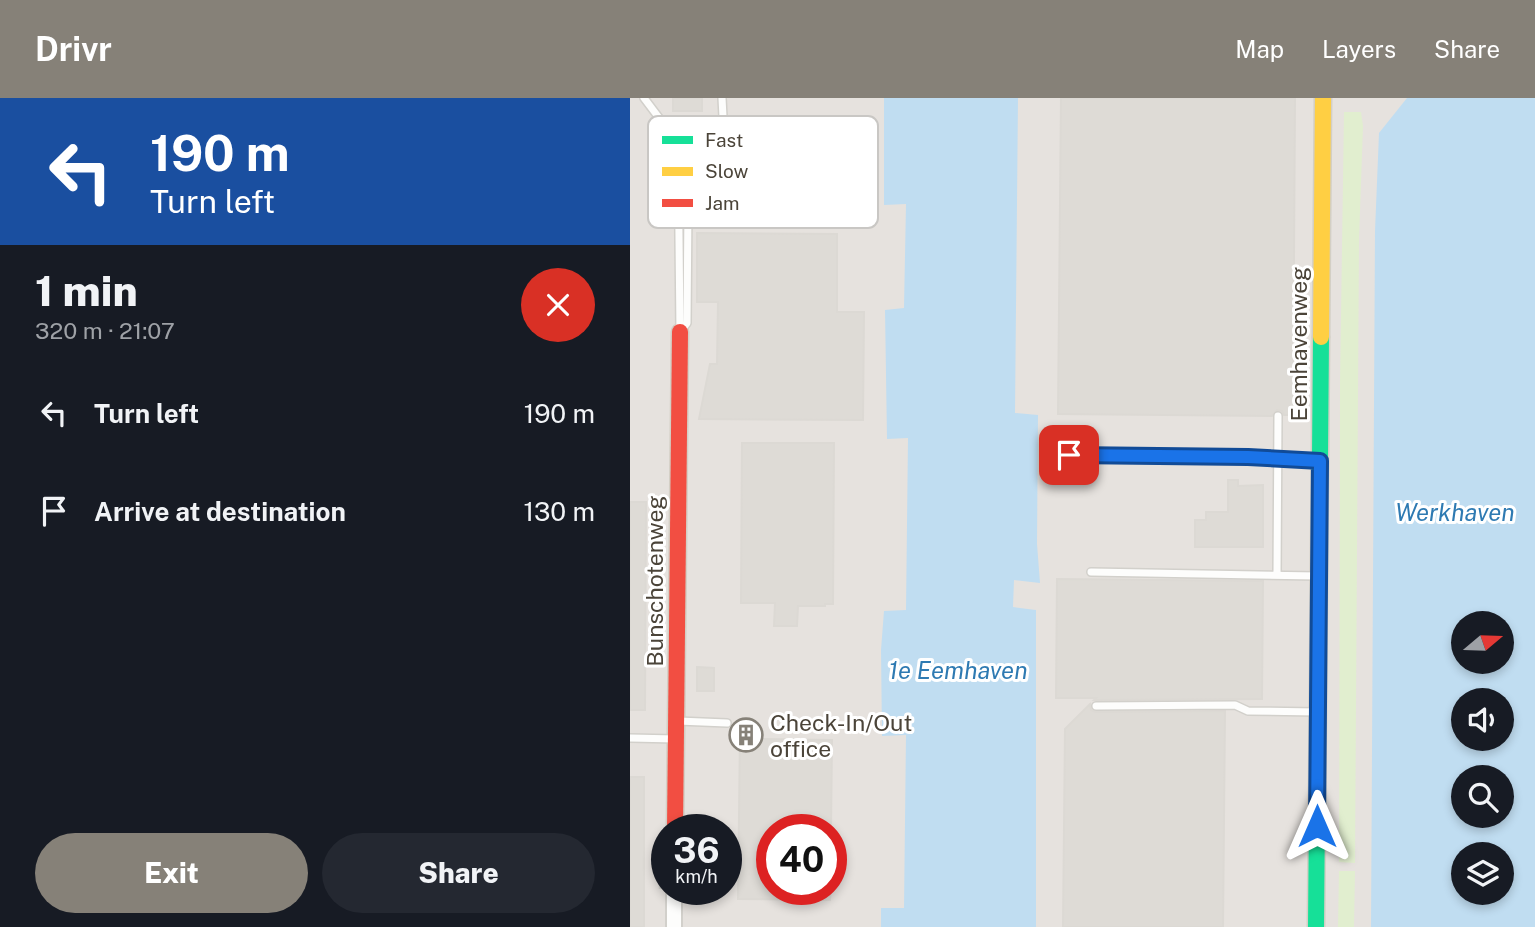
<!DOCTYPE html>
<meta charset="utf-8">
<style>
:root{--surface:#171b24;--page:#242831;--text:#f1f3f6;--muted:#9ea1a6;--accent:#868178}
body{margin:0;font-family:"Public Sans",sans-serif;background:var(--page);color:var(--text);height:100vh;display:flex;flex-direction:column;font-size:26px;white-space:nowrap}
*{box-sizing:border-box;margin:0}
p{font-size:23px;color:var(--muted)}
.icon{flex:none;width:38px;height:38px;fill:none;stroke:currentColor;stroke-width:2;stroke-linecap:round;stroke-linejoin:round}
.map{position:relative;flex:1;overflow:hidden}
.sheet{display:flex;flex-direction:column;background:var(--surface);width:630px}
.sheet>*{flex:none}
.top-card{background:#1a4fa0;color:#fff;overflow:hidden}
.needle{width:46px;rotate:71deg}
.fabs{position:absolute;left:821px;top:513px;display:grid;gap:14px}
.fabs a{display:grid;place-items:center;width:63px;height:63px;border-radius:50%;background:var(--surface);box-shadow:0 4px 10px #0003;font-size:35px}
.speed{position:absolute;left:21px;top:716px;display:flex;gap:14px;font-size:35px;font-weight:700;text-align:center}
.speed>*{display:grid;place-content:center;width:91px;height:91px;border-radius:50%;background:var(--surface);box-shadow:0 4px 10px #0003;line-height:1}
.speed small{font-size:18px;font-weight:400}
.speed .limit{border:10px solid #d22;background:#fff;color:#111}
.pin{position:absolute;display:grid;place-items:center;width:60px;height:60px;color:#fff;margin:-30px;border-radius:14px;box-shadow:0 4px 10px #0006}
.me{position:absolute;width:77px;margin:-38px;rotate:0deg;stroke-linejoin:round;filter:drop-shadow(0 0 5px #0008)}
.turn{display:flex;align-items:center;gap:24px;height:147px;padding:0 35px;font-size:32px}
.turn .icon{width:91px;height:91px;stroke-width:2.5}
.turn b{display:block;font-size:49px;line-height:60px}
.round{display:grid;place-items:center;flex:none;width:74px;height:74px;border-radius:37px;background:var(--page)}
.overview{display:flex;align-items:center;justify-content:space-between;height:119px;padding:0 35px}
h1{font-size:42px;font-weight:800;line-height:52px}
.cta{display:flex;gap:14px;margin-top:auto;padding:14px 35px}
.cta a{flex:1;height:80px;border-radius:42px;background:var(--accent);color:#fff;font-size:28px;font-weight:800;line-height:80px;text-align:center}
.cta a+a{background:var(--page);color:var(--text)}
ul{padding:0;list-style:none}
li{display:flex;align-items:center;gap:21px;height:98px;padding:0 35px}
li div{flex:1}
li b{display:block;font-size:26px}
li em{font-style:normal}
header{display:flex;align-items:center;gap:42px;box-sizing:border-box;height:98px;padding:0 35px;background:var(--accent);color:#fff}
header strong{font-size:33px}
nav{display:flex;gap:38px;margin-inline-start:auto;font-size:24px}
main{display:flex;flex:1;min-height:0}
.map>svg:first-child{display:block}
</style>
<header>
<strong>Drivr</strong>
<nav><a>Map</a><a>Layers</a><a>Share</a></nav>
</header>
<main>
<section class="sheet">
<div class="top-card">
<div class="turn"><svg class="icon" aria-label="left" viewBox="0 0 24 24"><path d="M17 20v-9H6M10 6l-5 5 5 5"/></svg><div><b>190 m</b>Turn left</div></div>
</div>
<div class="overview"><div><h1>1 min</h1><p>320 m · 21:07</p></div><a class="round" style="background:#d93025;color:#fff"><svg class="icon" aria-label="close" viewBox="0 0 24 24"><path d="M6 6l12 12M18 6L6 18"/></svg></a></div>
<ul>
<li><svg class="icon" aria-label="left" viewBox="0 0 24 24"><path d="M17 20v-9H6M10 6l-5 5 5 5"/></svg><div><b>Turn left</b></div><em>190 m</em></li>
<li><svg class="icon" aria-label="arrive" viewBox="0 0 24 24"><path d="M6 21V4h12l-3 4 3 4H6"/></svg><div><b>Arrive at destination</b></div><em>130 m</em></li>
</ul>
<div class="cta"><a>Exit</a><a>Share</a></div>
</section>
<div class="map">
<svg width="905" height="829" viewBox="0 0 905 829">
<rect width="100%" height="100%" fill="#f4f2ee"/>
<path fill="#e6e2de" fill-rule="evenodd" d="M0,0h833l-62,829h-771zM37,732h59v59h-59zM142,732h59v59h-59z"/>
<path fill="#e1eecf" d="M714,14h17l2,14 -4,113 -4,624 -16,-1 1,-478z
M709,773h16l-1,56h-16z"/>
<path fill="#c0ddf1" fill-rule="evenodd" d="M254,0h134l-3,315 23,2 -1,129 3,39 -26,-3 -1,27 23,3v317h-155v-19h23l2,-173 -24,1 -1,-86 3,-39 22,-1 2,-172 -21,1 -2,-129 19,-2 2,-104 -22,1z
M777,0h128v829h-164l4,-696 4,-98zM833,525h39v39h-39zM833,602h39v38h-39zM833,679h39v39h-39zM833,756h39v38h-39z"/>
<path fill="#dedbd6" stroke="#dcd9d4" stroke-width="2" d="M43,0h29v13h-29z
M431,0h234l-2,317h-9l-2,-4 -5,-1 -5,6 -214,-2z
M67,135l140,1v78h27l-1,108 -164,-1 11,-55h7l1,-62h-21z
M112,345h92l-1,161h-8v2h-27l-1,20h-23l1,-23h-34z
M598,382h10v6l25,-1v62h-68v-27h11v-8h22z
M0,404h16l-1,208h-15z
M427,481l206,2 -1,118 -168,1 2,-2h-40z
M67,569l17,1v23h-17z
M460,606l1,6 5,2 129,-1 -2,216h-160l2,-198z
M110,634l14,1v6l78,1 -1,90h-59v59h59l-1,11 -92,-1z
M0,679h14v150h-14z"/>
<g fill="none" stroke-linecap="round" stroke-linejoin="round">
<defs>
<path id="lane" d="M14,0l34,45 2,189
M50,234l7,-9 1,-117 14,-34 23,-17 -3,-57
M439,357l179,2 71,4
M461,474l227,4
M647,477l1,-159
M466,608l139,-1 13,6 69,1
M48,623l49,2
M0,640l46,1"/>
<path id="street" d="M44,829v-38"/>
<path id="fast" d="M686,829l5,-590"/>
<path id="slow" d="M691,239l2,-239"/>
<path id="jam" d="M45,732l5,-498"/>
</defs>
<use href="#lane" stroke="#d2d0cb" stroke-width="10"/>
<use href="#street" stroke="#d2d0cb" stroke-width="18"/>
<use href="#fast" stroke="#d3cfc5" stroke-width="19"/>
<use href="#slow" stroke="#d3cfc5" stroke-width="19"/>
<use href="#jam" stroke="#d3cfc5" stroke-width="19"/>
<path stroke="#d3d2cc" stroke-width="2.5" stroke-dasharray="3.5 3.5" stroke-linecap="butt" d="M30,791v-53"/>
<use href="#lane" stroke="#fdfdfc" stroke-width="7"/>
<use href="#street" stroke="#fdfdfc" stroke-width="14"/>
<use href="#fast" stroke="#16e098" stroke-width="16"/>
<use href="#slow" stroke="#ffcf43" stroke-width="16"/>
<use href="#jam" stroke="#f24e42" stroke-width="16"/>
</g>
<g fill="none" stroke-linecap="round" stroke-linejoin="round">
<defs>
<path id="route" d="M439,357l179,2 72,4 -3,365"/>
</defs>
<use href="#route" stroke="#114b97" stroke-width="18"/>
<use href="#route" stroke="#1a73e8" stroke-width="12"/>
</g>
<defs>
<symbol id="building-ring" viewBox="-11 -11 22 22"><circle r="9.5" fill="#fff" stroke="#868178" stroke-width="1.5"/><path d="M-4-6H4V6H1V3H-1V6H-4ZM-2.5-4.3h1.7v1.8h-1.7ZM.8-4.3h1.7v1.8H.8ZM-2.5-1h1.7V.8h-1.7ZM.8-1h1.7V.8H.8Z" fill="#868178"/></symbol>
</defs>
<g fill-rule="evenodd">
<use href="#building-ring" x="97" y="618" width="38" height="38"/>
</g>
<g text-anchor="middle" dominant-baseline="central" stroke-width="6" stroke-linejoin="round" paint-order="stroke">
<g font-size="23" fill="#4b4439" stroke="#fff">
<text transform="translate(668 246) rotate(-90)">Eemhavenweg</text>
<text transform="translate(24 483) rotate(-90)">Bunschotenweg</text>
</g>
<g font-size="23" fill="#4b4439" stroke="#fff" text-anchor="start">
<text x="140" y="624">Check-In/Out<tspan x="140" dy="26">office</tspan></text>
</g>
<g font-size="24" font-style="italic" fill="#2e7ab2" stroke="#fff">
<text x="825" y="414">Werkhaven</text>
<text x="328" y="572">1e Eemhaven</text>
</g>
</g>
<rect x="18" y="18" width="230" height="112" rx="10" fill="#fff" stroke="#c9c7c4" stroke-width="2"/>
<rect x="32" y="38" width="31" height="8" fill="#16e098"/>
<rect x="32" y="69" width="31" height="9" fill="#ffcf43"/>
<rect x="32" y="101" width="31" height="8" fill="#f24e42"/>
<g font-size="19" fill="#4b4439">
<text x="75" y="49">Fast</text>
<text x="75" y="80">Slow</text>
<text x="75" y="112">Jam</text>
</g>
</svg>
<div class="fabs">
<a><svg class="needle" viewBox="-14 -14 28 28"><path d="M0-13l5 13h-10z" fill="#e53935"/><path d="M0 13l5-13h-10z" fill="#9ea1a6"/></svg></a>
<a><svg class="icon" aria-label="sound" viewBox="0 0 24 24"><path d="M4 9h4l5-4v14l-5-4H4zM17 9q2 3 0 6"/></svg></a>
<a><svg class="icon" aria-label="search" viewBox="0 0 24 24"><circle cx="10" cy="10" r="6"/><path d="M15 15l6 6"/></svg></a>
<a><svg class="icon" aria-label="layers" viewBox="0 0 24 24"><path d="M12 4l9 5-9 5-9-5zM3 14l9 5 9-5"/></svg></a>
</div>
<div class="speed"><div>36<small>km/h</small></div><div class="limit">40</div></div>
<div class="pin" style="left:439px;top:357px;background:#d93025"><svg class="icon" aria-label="arrive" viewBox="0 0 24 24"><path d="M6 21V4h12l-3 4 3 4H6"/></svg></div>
<svg class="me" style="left:687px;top:728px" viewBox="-20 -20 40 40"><path d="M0-17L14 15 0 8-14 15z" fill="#1a73e8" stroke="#fff" stroke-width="4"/></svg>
</div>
</main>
